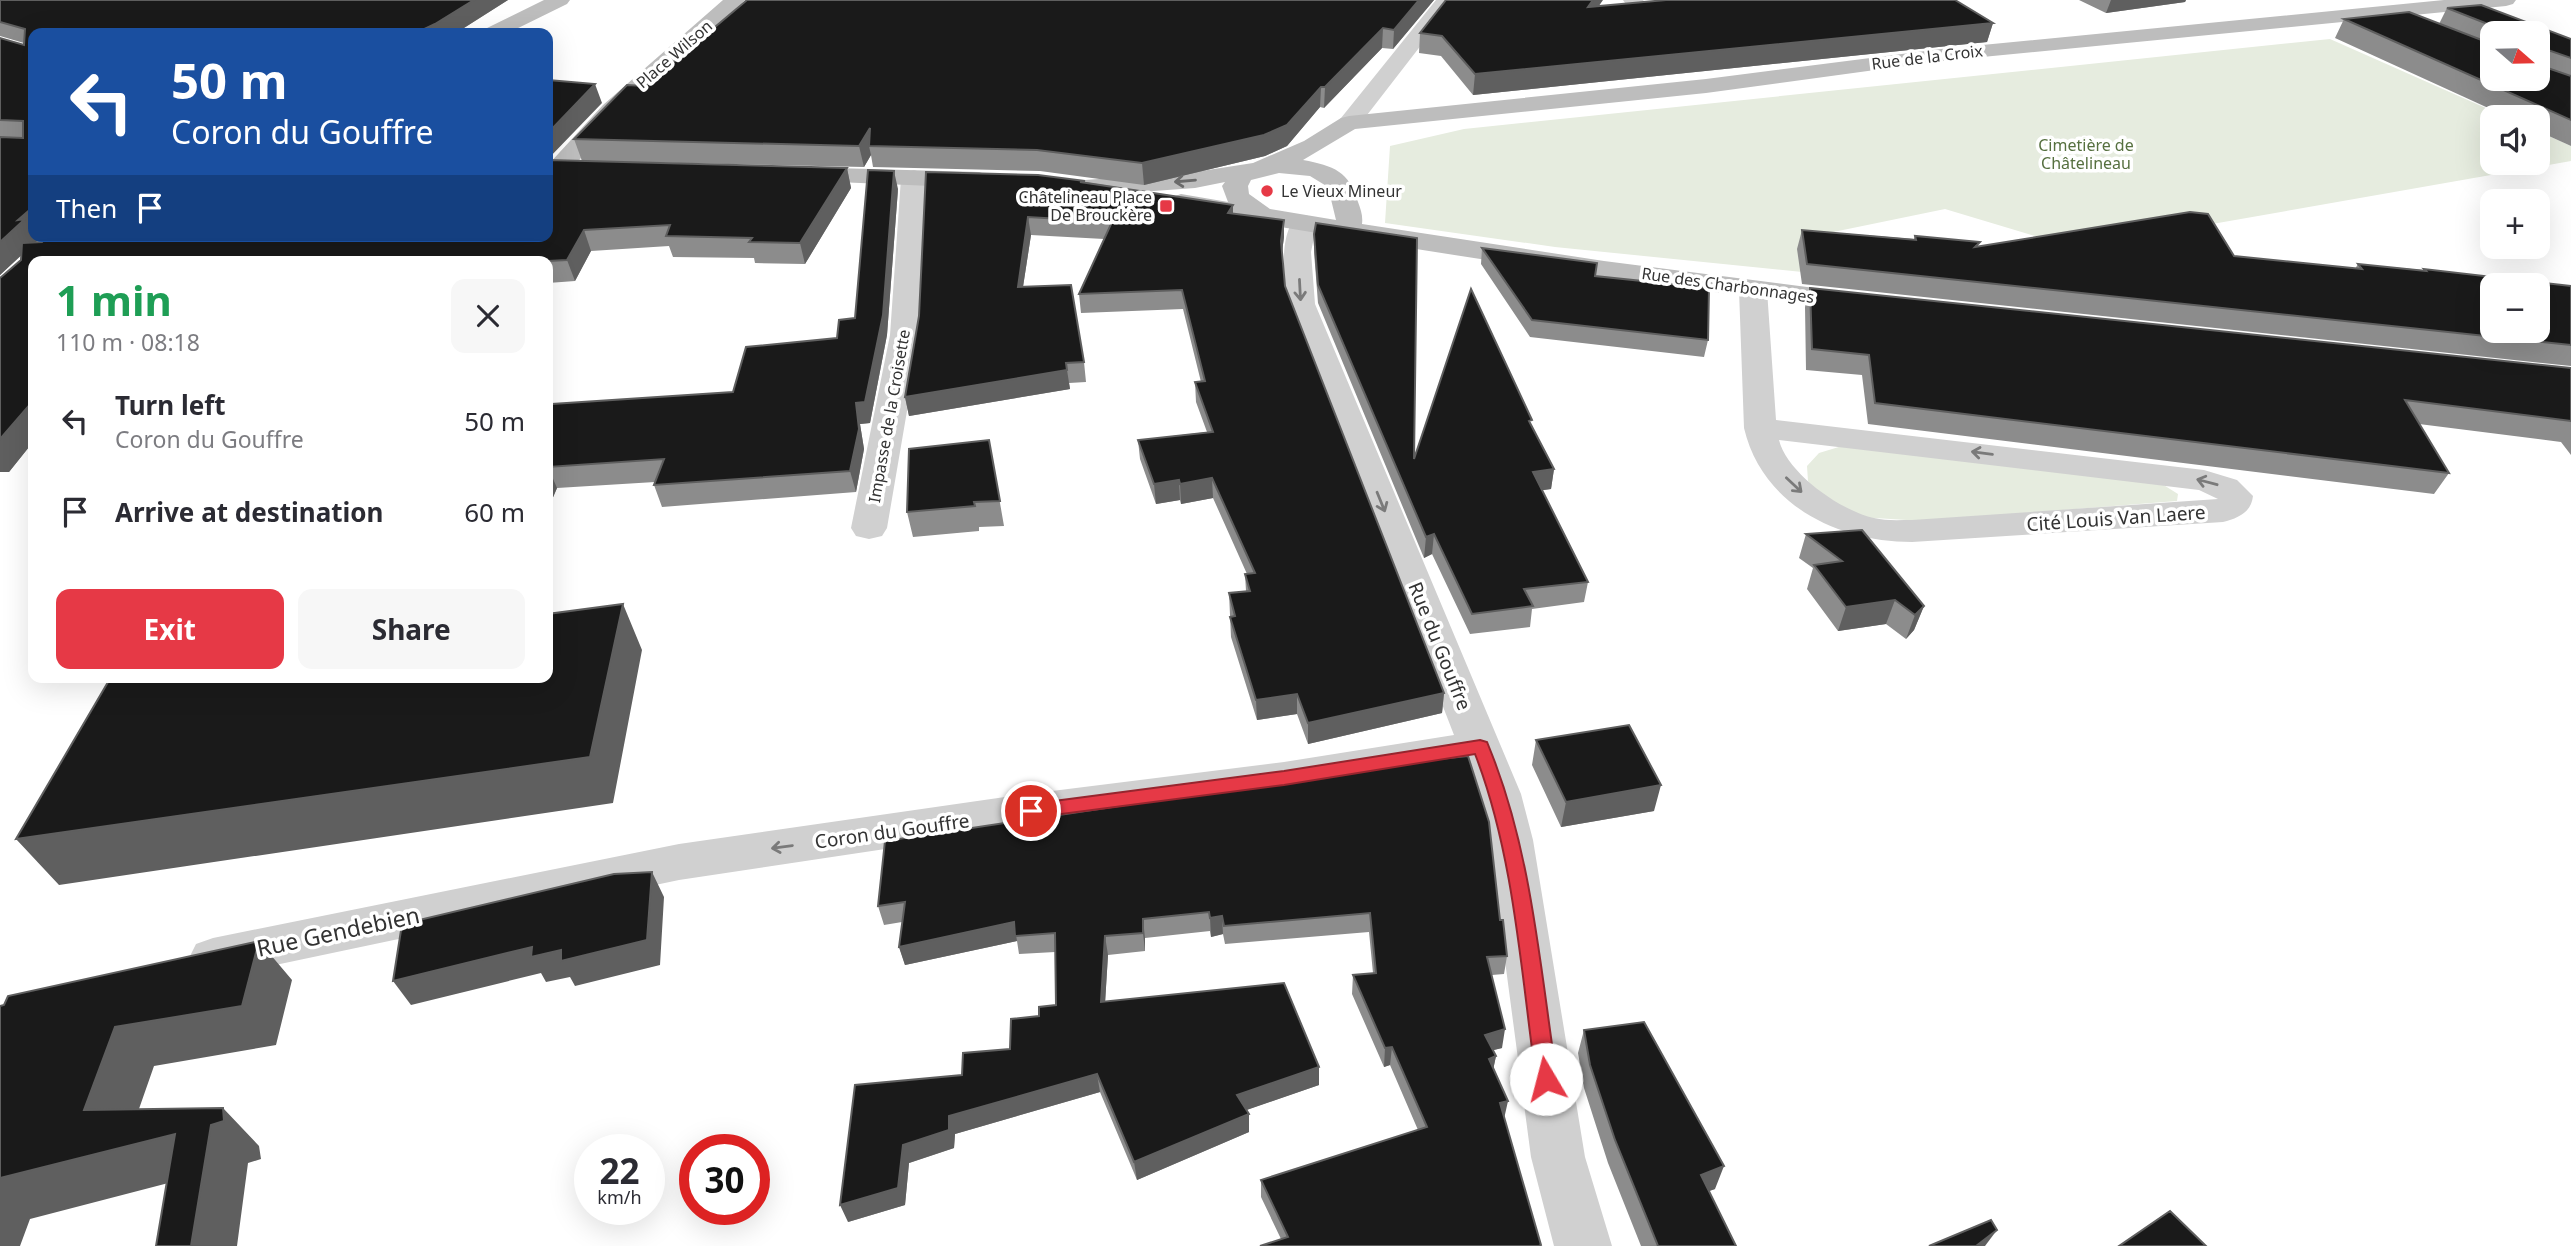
<!DOCTYPE html>
<meta charset="utf-8">
<style>
:root{--surface:#fff;--page:#f7f7f7;--text:#2b2b33;--muted:#7c7c81;--accent:#e63946}
body{margin:0;font-family:"Noto Sans",sans-serif;background:var(--page);color:var(--text);height:100vh;display:flex;flex-direction:column;font-size:26px;white-space:nowrap}
*{box-sizing:border-box;margin:0}
p{font-size:23px;color:var(--muted)}
.icon{flex:none;width:38px;height:38px;fill:none;stroke:currentColor;stroke-width:2;stroke-linecap:round;stroke-linejoin:round}
.map{position:relative;flex:1;overflow:hidden}
.sheet{position:absolute;left:28px;top:256px;width:525px;height:427px;display:flex;flex-direction:column;background:var(--surface);border-radius:14px;box-shadow:0 7px 28px #0002}
.sheet>*{flex:none}
.hud{position:absolute;left:28px;top:28px;width:525px;height:214px;border-radius:14px;box-shadow:0 7px 28px #0002;background:#1a4fa0;color:#fff;overflow:hidden}
.needle{width:46px;rotate:110deg}
.buttons{position:absolute;left:2480px;top:21px;display:grid;gap:14px}
.buttons a{display:grid;place-items:center;width:70px;height:70px;border-radius:14px;background:var(--surface);box-shadow:0 7px 28px #0002;font-size:35px}
.speed{position:absolute;left:574px;top:1134px;display:flex;gap:14px;font-size:35px;font-weight:700;text-align:center}
.speed>*{display:grid;place-content:center;width:91px;height:91px;border-radius:50%;background:var(--surface);box-shadow:0 7px 28px #0002;line-height:1}
.speed small{font-size:18px;font-weight:400}
.speed .limit{border:10px solid #d22;background:#fff;color:#111}
.pin{position:absolute;display:grid;place-items:center;width:60px;height:60px;color:#fff;margin:-30px;border:4px solid #fff;border-radius:50%;box-shadow:0 2px 7px #0007}
.me{position:absolute;width:77px;margin:-38px;rotate:352deg;stroke-linejoin:round;filter:drop-shadow(0 0 5px #0008)}
.turn{display:flex;align-items:center;gap:24px;height:147px;padding:0 28px;font-size:32px}
.turn .icon{width:91px;height:91px;stroke-width:2.5}
.turn b{display:block;font-size:49px;line-height:60px}
.then{display:flex;align-items:center;height:66px;padding:0 28px;background:#0003;gap:14px;font-size:26px}
.round{display:grid;place-items:center;flex:none;width:74px;height:74px;border-radius:14px;background:var(--page)}
.summary{display:flex;align-items:center;justify-content:space-between;height:119px;padding:0 28px}
h1{font-size:42px;font-weight:700;line-height:52px;color:#1e9e55}
.button{display:flex;gap:14px;margin-top:auto;padding:14px 28px}
.button a{flex:1;height:80px;border-radius:14px;background:var(--accent);color:#fff;font-size:28px;font-weight:700;line-height:80px;text-align:center}
.button a+a{background:var(--page);color:var(--text)}
ul{padding:0;list-style:none}
li{display:flex;align-items:center;gap:21px;height:91px;padding:0 28px}
li div{flex:1}
li b{display:block;font-size:26px}
li em{font-style:normal}
.map>svg:first-child{display:block}
</style>
<div class="map">
<svg width="2571" height="1246" viewBox="0 0 2571 1246">
<rect width="100%" height="100%" fill="#fff"/>
<path fill="#e6ecdf" d="M2330,39l176,78h-14v46h46v-32l33,15v15l-496,87 -130,-39 -136,28 3,36 -257,-26 -170,-24 5,-77 74,-17z
M1842,446l320,38 16,10 -1,7 -254,20 -65,-4 -41,-23 -9,-13 -1,-15 12,-13z"/>
<g fill="none" stroke-linecap="round" stroke-linejoin="round">
<path fill="#d0d0d0" fill-rule="evenodd" d="M1436,0h20l-99,128h-16l-4,-5 4,-5z
M1623,0h20l4,5 60,-5h77l-3,4 -7,2 -133,12 -7,-2z
M914,170l9,3 4,5 -7,157 -33,193 -5,8 -13,3 -13,-3 -5,-8 39,-193 11,-157 4,-5z
M1304,215l9,2 4,6 -6,29 4,52 206,490 12,46 52,317 27,89h-58l-23,-89 -42,-317 -12,-46 -11,-29 -182,29 -279,37 -326,49 -466,98 -17,-6 -7,-14 7,-14 17,-6 466,-94 326,-47 279,-35 170,-27 -167,-431c-2,-28 -9,-62 8,-87z
M1753,281l10,3 4,6 9,130 428,50 33,10 16,16c-2,17 -15,22 -30,26l-311,20c-74,0 -150,-37 -168,-114l-5,-138 4,-6zM1779,440l420,50 19,9 -306,21c-13,0 -26,1 -38,-2 -33,-7 -87,-45 -95,-78z"/>
<path fill="#bdbdbd" fill-rule="evenodd" d="M544,0h26l-3,4 -59,29h-26l3,-4z
M723,0h22l-126,115 -53,60 -9,2 -9,-2v-10l55,-60z
M2444,0h72l-3,4 -7,2 -565,55 -235,32 -351,36 -52,31c31,6 46,11 55,42 3,8 5,14 4,22l242,37 265,34 4,6 -4,6 -10,3c-227,-26 -453,-61 -678,-100l-9,-3 -4,-5 4,-5 9,-3 47,8 -6,-16 3,-4 -30,6 -110,8 -9,-3 -4,-5 4,-5 9,-3 110,-8 58,-9 51,-22 37,-23 8,-2 357,-37 235,-30zM1279,173l31,3 18,11 8,33 -66,-11 -21,-15 -1,-8 3,-6z
M798,167l181,5 9,3 4,5 -4,5 -9,3 -190,-8 -4,-5 4,-5z"/>
</g>
<path fill="#8c8c8c" fill-rule="evenodd" d="M0,0h508l-52,33h-423v203l5,4 -2,2 811,-74 4,20 -46,76 -50,-1 -1,-5 -81,-1 -4,-11 -78,5 -16,30 -27,2v-22h-515v181l-24,30h-9v-194l21,-18v-5l-21,20v-237l24,7v-2l-24,-7z
M747,0h687l-41,49 -11,-1 -58,60 -4,-1 -33,39 -22,10 -121,29 -104,-14 -167,-4 -2,-12 -7,12 -282,-6 -8,-22 71,-53z
M2079,0h107l-1,2 -79,11z
M1599,6l394,17 -6,19 -514,53 -32,-39 -22,-3 1,-20z
M2447,8l124,31v107l-33,-15v-14h-30l-173,-79 9,-19 95,5zM2492,33h46v46h-46z
M926,172l159,9v1l148,23v9l51,6v17l-2,15 3,34 159,407 -2,20 -134,31 -11,-30 -40,6 -26,-83 -2,-44 17,-2 -1,-17h2l-34,-76 -32,6 -1,-4 -24,4 -16,-45 -2,-19 69,-8 -11,-30 -1,-20h6l-18,-73 -102,4 -2,-19 25,-55 -73,-4 -8,52 61,75 2,20 -17,1 1,6 -161,27 -4,-19 14,-81z
M898,189l-11,146 -17,88 -10,1 4,25 -8,43 -194,15 -8,-22 1,-3 -98,6 -9,21v-98l185,-19 104,-54 18,-20z
M1802,230l112,9 1,-3 64,10 255,10 121,13 3,-5 65,6 1,-1 147,17v80l-769,-82 -5,-35z
M1314,234l100,225 117,-33 23,43 -3,20 -9,1 46,92 -4,20 -52,7 -2,18 -60,7 -38,-80 -8,4 -106,-255 -4,-51z
M1482,248l113,28 113,64 -4,17 -174,-20 -49,-73z
M1810,288l761,80v87l-10,-13 -142,-18 30,49 -15,21 -566,-70 -6,-49 -56,-5 -1,-63z
M989,440l15,86 -25,1v4l-66,6 -6,-25z
M1806,534l118,72 -10,24 -8,9 -20,-15 -48,7 -31,-42 6,-21 -14,-10z
M1536,740l118,71 -93,16 -29,-62z
M1325,771l175,149 7,36 -3,18 -12,1 10,73 -9,2 3,6 -3,14 11,49 37,127h-281l21,-7 -20,-42v-17l157,-50 -28,-65 -6,2 -32,-73 1,-19 20,-2 -4,-41 -144,12 -2,-10 -12,3 -1,-6 -65,7v13l-37,4 -3,47 214,83 -73,25 3,22 -112,48 -37,-88 -145,42 -1,14 -45,15 -4,42 -57,17 114,-147 48,-26 29,-33 17,-11 -1,-53 -36,2 -2,-13 -112,24 -6,-18 3,-25 -18,3 -6,-19 447,-131z
M1584,1030l131,159 -6,2 27,55h-95l-33,-83 -24,-75 -6,-35z"/>
<path fill="#5f5f5f" d="M474,0h34l-52,33h-40z
M1419,0h15l-41,49 1,-19z
M1593,0h10l-18,26 3,-19z
M2111,0h75l-1,2 -79,11z
M1993,23l-6,19 -514,53 2,-21z
M1383,28l-1,20 -58,60 1,-21z
M595,84l7,19 -54,56v-26z
M1321,87l-1,20 -33,39 -22,10 -121,29 -2,-22z
M870,128l-1,18 2,9 -7,12 -5,-21z
M847,168l4,20 -46,76 -5,-21z
M894,171l4,18 -11,146 -17,88 -10,1 4,25 -8,43 -6,-21 6,-68z
M1233,205v18l-5,-10z
M33,207v29h3l2,4 -38,35v-33l18,-22z
M1028,217l3,18 -11,71 -2,-19z
M1284,220v17l-3,22v-18z
M584,230l7,21 -16,30 -8,-21z
M1067,370l3,19 -161,27 -4,-19z
M33,401v41l-24,30h-9v-33z
M548,467l9,21 -9,21z
M1554,469l-3,20 -21,3 3,-20z
M1212,478l1,20 -32,6 -1,-20z
M1179,480l1,20 -24,4 -2,-20z
M1434,534l-2,20 -8,4 2,-21z
M1895,600l-9,24 -48,7 8,-24z
M623,604l19,46 -29,153 -554,82 -43,-46z
M1924,606l-10,24 -8,9 9,-24z
M1444,693l-2,20 -134,31v-21z
M1297,694v20l-40,6 -1,-20z
M1661,785l-7,26 -93,16 5,-25z
M652,872l12,25 -4,68 -85,21 -5,-9 -24,5 -5,-9 -130,32 -18,-24z
M1222,916l1,18 -12,3 -1,-19z
M1143,919l2,19v13l-2,-18z
M1014,922l3,19 -112,24 -6,-18z
M1105,936l3,19 -4,66 -3,-19z
M259,941l33,39 -16,65 -122,21 -28,80 85,-21 12,-17 36,38 2,13 -13,4 -11,83h-46l12,-72 -173,45 -10,27h-20v-68l84,-68 31,-83z
M1505,1029l-3,19 -20,5 3,-18z
M1392,1047l-2,18 -6,2 1,-19z
M1496,1056l-4,19 -3,-16z
M1319,1067v18l-81,28 -1,-18z
M1097,1074l3,18 -145,42 -1,14 -45,15 -4,42 -57,17 -8,-17 63,-60 46,-29z
M1508,1101l-4,18 -4,-16z
M1249,1114v18l-112,48 -3,-18z
M1724,1166l-9,23 -23,8 9,-22z
M1997,1230l-12,16h-9z"/>
<path fill="#1a1a1a" stroke="#5f5f5f" stroke-width="2" fill-rule="evenodd" d="M0,0h474l-39,24 -19,9h-383v174l-15,13 7,-1 -25,23v-105l23,1v-17l-23,-1v-82l24,7 1,-16 -25,-7z
M747,0h672l-25,30 -11,-2 -58,59h-4l-34,38 -23,10 -122,28 -105,-13 -168,-4 1,-18 -11,18 -285,-7 53,-54 18,1z
M1446,0h147l-5,7 78,-7h289l38,23 -518,51 -33,-38 -22,-3z
M2481,5l90,34v19l-23,-8 -2,7 -8,1v-25h-35v-3l-56,-22z
M2409,12l83,32v35h46v-18l1,4 32,11v44l-227,-101z
M548,80l47,4 -47,49z
M548,160l299,8 -47,75 -51,-1 3,-4 -86,-2 4,-11 -86,5 -17,30 -19,1h-515v140l-33,38v-161l21,-18 1,-17 20,-1 5,-6h501z
M868,170l26,1 -11,144 -18,87 -9,1 3,26 -9,42 -196,14 10,-26 -116,8v-56l4,-7 181,-12 13,-45 91,-9 2,-18 16,-2z
M926,172l112,3 47,6 -5,1 153,23 -5,8 56,7 -3,21 4,45 159,407 -136,30 -11,-29 -41,6 -26,-83 5,-1 -6,-23 21,-2 -5,-17 10,-1 -43,-95 -32,6 -1,-4 -25,4 -16,-44 75,-8 -18,-50 10,-1 -23,-91 -103,4 33,-72 -84,-5 -10,70 53,-2 13,77 -18,1 1,7 -162,27 14,-81z
M2190,212l18,2 26,42 128,13 -4,-5 68,7 -2,-2 147,17v59l-764,-81 -5,-34 114,10 -1,-4 65,6 -5,5zM2492,285h46v46h-46z
M1316,223l101,15 -3,221 57,-170 61,131 -3,1 25,48 -21,3 55,110 -64,7 9,17 -61,8 -38,-80 -8,3 -108,-252 -4,-51z
M1482,248l115,15 -2,13 114,12 -1,52 -176,-20z
M1810,288l761,80v53l-166,-21 44,73 -574,-70 -6,-48 -57,-6z
M989,440l11,61 -26,1 1,4 -68,6 2,-63z
M1862,530l62,76 -9,9 -20,-15 -49,7 -32,-42 28,-4 -36,-27z
M623,604l-33,153 -574,82 95,-162h437v-63z
M1629,725l32,60 -95,17 -30,-62z
M1468,756l21,66 11,98h3l4,36 -20,1 18,72 -20,6 11,21 -7,3 19,42 -8,2 41,142 -2,1h-279l28,-9 -27,-57 166,-53 -35,-80 -7,1 -32,-73 23,-2 -6,-60 -146,13 -2,-10 -12,2 -1,-6 -66,7v14l-38,3 -4,66 183,-19 35,84 -82,28 12,19 -115,48 -37,-88 -148,42v14l-46,15 -5,43 -58,17 15,-120 107,-10 1,-22 47,-4 1,-30 28,-3v-9l17,-2 -1,-72 -40,3 -1,-14 -115,25 6,-45 -27,4 7,-65 441,-66 -1,-4z
M652,872l-5,68 -86,21v-11l-30,7 1,-10 -139,34 9,-57 212,-50z
M259,941l-17,65 -127,21 -31,83 139,-2 1,13 -13,4 -20,121h-35l19,-112 -175,44v-172l4,-1 4,-9z
M1644,1022l80,144 -23,9 35,71h-78l-43,-106 -25,-75 -6,-35z
M2170,1211l36,35h-87z
M1991,1220l6,10 -21,16h-47z"/>
<defs><path id="oneway-shaft" d="M-6 0H5M1.5-3L5.5 0L1.5 3" fill="none" stroke-width="1.6" stroke-linecap="round" stroke-linejoin="round" transform="scale(1.75)"/></defs>
<use stroke="#6a6a6a" href="#oneway-shaft" transform="translate(1185 181) rotate(175)"/>
<g stroke="#7a7a7a">
<use href="#oneway-shaft" transform="translate(1300 290) rotate(87)"/>
<use href="#oneway-shaft" transform="translate(1982 453) rotate(-173)"/>
<use href="#oneway-shaft" transform="translate(2207 482) rotate(-165)"/>
<use href="#oneway-shaft" transform="translate(1794 485) rotate(43)"/>
<use href="#oneway-shaft" transform="translate(1381 502) rotate(68)"/>
<use href="#oneway-shaft" transform="translate(782 847) rotate(172)"/>
</g>
<path fill="#e63946" stroke="#96252e" stroke-width="2" d="M1480,740l7,2 2,5c43,105 51,221 68,332l-3,7 -8,3 -7,-3 -3,-7c-15,-107 -22,-225 -61,-325l-191,31 -253,33 -7,-2 -3,-5 3,-5 7,-2 253,-33z"/>
<g fill="#e63946" stroke="#fff" stroke-width="2.5">
<circle cx="1267" cy="191" r="7"/>
<rect x="1159" y="199" width="14" height="14" rx="3.5"/>
</g>
<g text-anchor="middle" dominant-baseline="central" stroke-width="7" stroke-linejoin="round" paint-order="stroke">
<g font-size="16" fill="#333" stroke="#fff">
<text transform="translate(674 54) rotate(-41)">Place Wilson</text>
<text transform="translate(1927 57) rotate(-7)">Rue de la Croix</text>
<text transform="translate(1728 285) rotate(8)">Rue des Charbonnages</text>
<text transform="translate(889 416) rotate(-80)">Impasse de la Croisette</text>
</g>
<g font-size="16" fill="#56703f" stroke="#fff">
<text x="2086" y="145">Cimetière de<tspan x="2086" dy="18">Châtelineau</tspan></text>
</g>
<g font-size="16" fill="#333" stroke="#fff" text-anchor="start">
<text x="1281" y="191">Le Vieux Mineur</text>
<text x="1152" y="197" text-anchor="end">Châtelineau Place<tspan x="1152" dy="18">De Brouckère</tspan></text>
</g>
<g font-size="19" fill="#333" stroke="#fff">
<text transform="translate(2116 518) rotate(-4)">Cité Louis Van Laere</text>
<text transform="translate(1440 646) rotate(68)">Rue du Gouffre</text>
<text transform="translate(892 831) rotate(-8)">Coron du Gouffre</text>
</g>
<g font-size="23" fill="#333" stroke="#fff">
<text transform="translate(338 931) rotate(-12)">Rue Gendebien</text>
</g>
</g>
</svg>
<div class="buttons">
<a><svg class="needle" viewBox="-14 -14 28 28"><path d="M0-13l5 13h-10z" fill="#e53935"/><path d="M0 13l5-13h-10z" fill="#7c7c81"/></svg></a>
<a><svg class="icon" aria-label="sound" viewBox="0 0 24 24"><path d="M4 9h4l5-4v14l-5-4H4zM17 9q2 3 0 6"/></svg></a>
<a>+</a>
<a>−</a>
</div>
<div class="speed"><div>22<small>km/h</small></div><div class="limit">30</div></div>
<div class="pin" style="left:1031px;top:811px;background:#d93025"><svg class="icon" aria-label="arrive" viewBox="0 0 24 24"><path d="M6 21V4h12l-3 4 3 4H6"/></svg></div>
<svg class="me" style="left:1546px;top:1079px" viewBox="-20 -20 40 40"><circle r="19" fill="#fff"/><path d="M0-13L10 11 0 6-10 11z" fill="#e63946"/></svg>
<div class="hud">
<div class="turn"><svg class="icon" aria-label="left" viewBox="0 0 24 24"><path d="M17 20v-9H6M10 6l-5 5 5 5"/></svg><div><b>50 m</b>Coron du Gouffre</div></div>
<div class="then">Then<svg class="icon" aria-label="arrive" viewBox="0 0 24 24"><path d="M6 21V4h12l-3 4 3 4H6"/></svg></div>
</div>
<section class="sheet">
<div class="summary"><div><h1>1 min</h1><p>110 m · 08:18</p></div><a class="round"><svg class="icon" aria-label="close" viewBox="0 0 24 24"><path d="M6 6l12 12M18 6L6 18"/></svg></a></div>
<ul>
<li><svg class="icon" aria-label="left" viewBox="0 0 24 24"><path d="M17 20v-9H6M10 6l-5 5 5 5"/></svg><div><b>Turn left</b><p>Coron du Gouffre</p></div><em>50 m</em></li>
<li><svg class="icon" aria-label="arrive" viewBox="0 0 24 24"><path d="M6 21V4h12l-3 4 3 4H6"/></svg><div><b>Arrive at destination</b></div><em>60 m</em></li>
</ul>
<div class="button"><a>Exit</a><a>Share</a></div>
</section>
</div>
